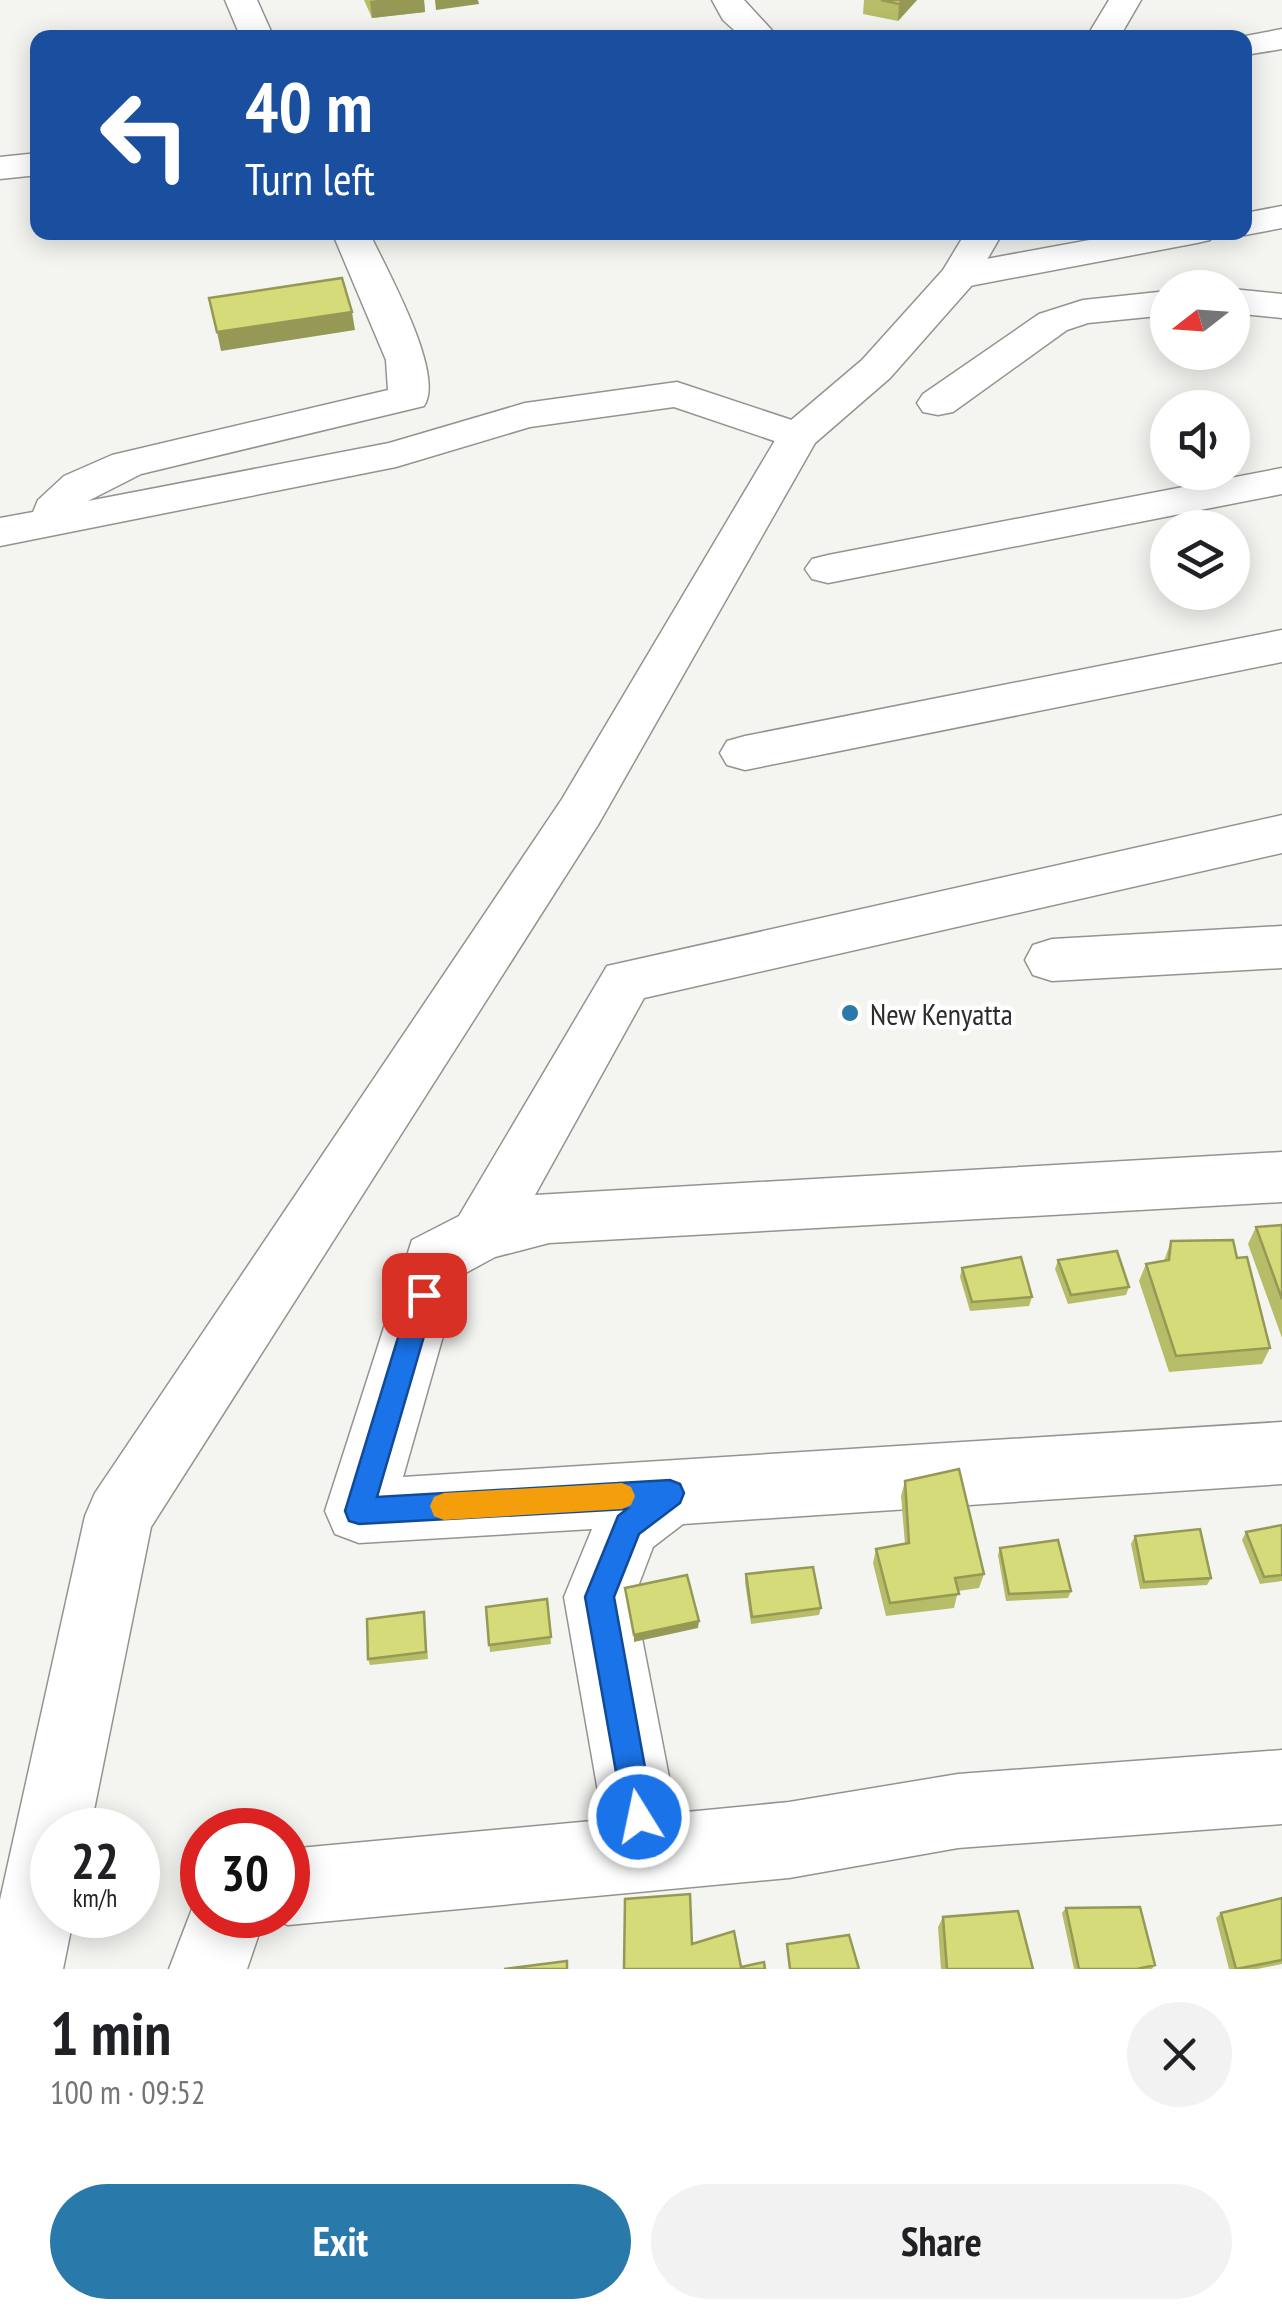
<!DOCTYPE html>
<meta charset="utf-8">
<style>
:root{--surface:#fff;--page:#f2f2f2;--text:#202124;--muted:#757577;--accent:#297aab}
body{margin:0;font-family:"PT Sans Narrow",sans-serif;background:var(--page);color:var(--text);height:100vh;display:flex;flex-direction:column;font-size:38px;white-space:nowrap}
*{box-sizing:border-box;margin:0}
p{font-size:32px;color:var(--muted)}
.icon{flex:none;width:55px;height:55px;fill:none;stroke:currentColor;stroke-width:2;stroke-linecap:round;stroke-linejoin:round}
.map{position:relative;height:1969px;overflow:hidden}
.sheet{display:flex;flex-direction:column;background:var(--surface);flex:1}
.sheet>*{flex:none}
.guide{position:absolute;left:30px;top:30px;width:1222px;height:210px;border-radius:20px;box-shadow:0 5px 25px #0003;background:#1a4fa0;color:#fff;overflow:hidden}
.needle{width:65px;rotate:253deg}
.tools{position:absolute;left:1150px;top:270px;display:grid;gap:20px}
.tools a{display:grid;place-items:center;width:100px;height:100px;border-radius:50%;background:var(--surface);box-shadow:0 5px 25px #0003;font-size:50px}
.speed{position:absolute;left:30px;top:1808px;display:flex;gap:20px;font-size:50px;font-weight:700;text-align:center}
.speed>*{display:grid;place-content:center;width:130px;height:130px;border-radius:50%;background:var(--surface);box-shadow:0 5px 25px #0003;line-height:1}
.speed small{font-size:25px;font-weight:400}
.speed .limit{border:15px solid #d22;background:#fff;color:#111}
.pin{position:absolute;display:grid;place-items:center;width:85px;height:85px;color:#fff;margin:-42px;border-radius:20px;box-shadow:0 5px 15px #0006}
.me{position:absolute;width:110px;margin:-55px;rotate:350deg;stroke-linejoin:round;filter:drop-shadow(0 0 8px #0008)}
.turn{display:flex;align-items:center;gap:35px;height:210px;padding:0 50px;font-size:45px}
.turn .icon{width:130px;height:130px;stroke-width:2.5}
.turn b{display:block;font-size:70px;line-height:85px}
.round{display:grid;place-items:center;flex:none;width:105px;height:105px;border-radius:52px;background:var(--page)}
.overview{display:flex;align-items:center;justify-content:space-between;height:170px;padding:0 50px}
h1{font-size:60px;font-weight:600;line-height:75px}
.cta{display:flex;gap:20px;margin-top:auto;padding:20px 50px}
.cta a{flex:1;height:115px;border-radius:60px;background:var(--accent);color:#fff;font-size:40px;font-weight:600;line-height:115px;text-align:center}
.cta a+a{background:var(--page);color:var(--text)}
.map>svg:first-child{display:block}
</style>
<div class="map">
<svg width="1282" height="1969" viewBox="0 0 1282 1969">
<rect width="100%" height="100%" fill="#f4f5f0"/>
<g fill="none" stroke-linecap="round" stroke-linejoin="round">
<defs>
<path id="minor" d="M225,0h32l17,38h-33z
M712,0h32l35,38h-36l-20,-18z
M1282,29v20l-37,6v-17h-10z
M38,153v22l-38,4v-22z
M1282,206v22l-37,7 -11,-3h11v-19z
M332,232h37c16,35 77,142 55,174l-283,68 -53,27 301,-58 136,-40 152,-21 136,45 6,9 -6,9 -15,4 -124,-42 -144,20 -134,40 -396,79v-28l33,-6 5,-12 26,-24 48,-21 276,-65 -2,-30z
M1133,232h82l-5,8 -13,3 -238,45 -14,-4 -5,-8 5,-8 14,-4z
M1232,289l50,5v24l-50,-5z
M1168,291v24l-80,8 -21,7 -114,82 -15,3 -15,-3 -6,-9 6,-9 116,-80 44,-14z
M1282,468v26l-454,89 -16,-4 -7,-10 7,-10 16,-4z
M1282,630v32l-537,108 -18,-5 -7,-12 7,-12 18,-5z
M1282,815v38l-638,145 -109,197 747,-43v50l-733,41 -54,14 -35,19 -57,201 879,-55v62l-599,40 -30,23 -19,50 42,216 113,-11 169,-28 324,-24v74l-324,24 -169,30 -501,47 -23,-9 -18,53h-78l31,-81 2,27h86v-66l315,-29 -39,-223 28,-68 -233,14 -24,-9 -10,-23 87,-271 47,-24 148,-250z
M1282,926v42l-230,13 -19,-6 -8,-15 8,-15 19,-6z"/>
<path id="tertiary" d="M1109,0h32l-22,38h-33z
M966,232h37l-30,52 -83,94 -75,65 -217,382 -447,702 -61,303h-38v85h22l-11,54h-63v-69l85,-384 10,-23 467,-694 221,-372 79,-67 81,-90z"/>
</defs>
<use href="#minor" stroke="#93948f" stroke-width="3"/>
<use href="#tertiary" stroke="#93948f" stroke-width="3"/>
<use href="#minor" fill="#fff" fill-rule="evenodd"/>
<use href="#tertiary" fill="#fff" fill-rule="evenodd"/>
</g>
<path fill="#b7bc68" d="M364,0h60l1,12 -53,6z
M864,0h53l-19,21 -35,-7z
M1282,1225v113l-34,-94 8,-17z
M1171,1241l66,17 33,90 -8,16 -93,8 -30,-91 7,-17 18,-3z
M1058,1260l71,27 -3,8 -58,9 -13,-35z
M962,1268l70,29 -3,9 -59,5 -10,-34z
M905,1481l79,93 -5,14 -21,3 -4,17 -68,8 -13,-53 3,-14 29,-5 -4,-48z
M1282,1525v56l-22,3 -18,-44 4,-8z
M1135,1536l76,42 -4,7 -67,4 -9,-45z
M1000,1548l71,43 -3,7 -62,3 -8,-46z
M746,1574l75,34 -2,7 -68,9 -6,-42z
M547,1599l4,45 -61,8 -4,-45z
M424,1612l4,47 -58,6 -2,-6z
M1282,1898v66l-25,5h-28l-13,-51 5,-5z
M1066,1908l89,57 -3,4h-78l-12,-56z
M943,1917l90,52h-92l-3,-42z"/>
<path fill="#959955" d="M378,0h46l1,12 -53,6 -2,-17z
M435,0h43l1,4 -43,6z
M903,0h14l-19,21 1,-17z
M352,312l3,18 -134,21 -4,-19z
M699,1621l-1,7 -64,14v-7z"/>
<path fill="#d5db79" stroke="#959955" stroke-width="2.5" d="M881,0h22l-4,4z
M668,34l2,4h-23z
M342,278l10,34 -135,20 -8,-34z
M1282,1225v74l-26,-72z
M1233,1240l4,18 10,-1 23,91 -94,8 -30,-92 23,-4 2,-19z
M1117,1251l12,36 -58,8 -13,-35z
M1021,1257l11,40 -60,5 -10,-34z
M959,1469l25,105 -29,4 4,16 -69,9 -14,-54 33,-6 -4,-62z
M1282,1525v50l-18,2 -18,-45z
M1200,1529l11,49 -67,4 -9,-46z
M1058,1540l13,51 -62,3 -9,-46z
M813,1567l8,41 -69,9 -6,-43z
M687,1575l12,46 -65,14 -9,-47z
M547,1599l4,38 -62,8 -3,-38z
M424,1612l2,40 -58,7 -1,-40z
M690,1894l2,50 42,-13 7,36 23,-5 1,7h-141l1,-70z
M1282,1898v62l-46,9 -15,-56z
M1140,1907l15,58 -18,4h-58l-13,-61z
M1018,1911l15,58h-86l-4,-52z
M849,1935l10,34h-69l-3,-25z
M567,1961v8h-63z"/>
<path fill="#1a73e8" stroke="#114b97" stroke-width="2.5" d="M424,1284l9,3 3,8 -59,202 293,-17 10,4 4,9 -4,10 -41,31 -25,63 40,220 -4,11 -11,4 -11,-4 -4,-11 -39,-220 33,-81 9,-7 -268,15 -10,-3 -4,-10 66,-216 3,-8z"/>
<path fill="#f59e0b" d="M622,1483l9,4 4,9 -4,9 -9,4 -178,11 -10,-4 -4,-10 4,-9 10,-4z"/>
<circle fill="#297aab" stroke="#fff" stroke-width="4" cx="850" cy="1013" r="10"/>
<g text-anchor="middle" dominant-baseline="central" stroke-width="9" stroke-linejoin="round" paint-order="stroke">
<g font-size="30" fill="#2c2c2a" stroke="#fff" text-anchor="start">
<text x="870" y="1013">New Kenyatta</text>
</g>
</g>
</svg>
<div class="tools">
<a><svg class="needle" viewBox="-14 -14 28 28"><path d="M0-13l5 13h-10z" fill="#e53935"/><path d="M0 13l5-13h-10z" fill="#757577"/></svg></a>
<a><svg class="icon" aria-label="sound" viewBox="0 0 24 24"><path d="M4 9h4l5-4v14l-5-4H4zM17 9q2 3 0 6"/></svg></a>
<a><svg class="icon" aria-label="layers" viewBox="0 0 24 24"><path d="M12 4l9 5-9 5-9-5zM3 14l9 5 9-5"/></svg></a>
</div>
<div class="speed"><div>22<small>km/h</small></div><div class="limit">30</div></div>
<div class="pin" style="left:424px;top:1295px;background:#d93025"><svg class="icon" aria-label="arrive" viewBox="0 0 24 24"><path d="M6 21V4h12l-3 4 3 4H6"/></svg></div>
<svg class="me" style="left:639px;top:1817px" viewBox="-20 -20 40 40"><circle r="17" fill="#1a73e8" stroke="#fff" stroke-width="3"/><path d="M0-11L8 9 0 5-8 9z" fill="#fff"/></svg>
<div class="guide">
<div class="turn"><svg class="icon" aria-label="left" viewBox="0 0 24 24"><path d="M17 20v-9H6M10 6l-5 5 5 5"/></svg><div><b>40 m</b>Turn left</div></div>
</div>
</div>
<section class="sheet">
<div class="overview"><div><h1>1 min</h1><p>100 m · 09:52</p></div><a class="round"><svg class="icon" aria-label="close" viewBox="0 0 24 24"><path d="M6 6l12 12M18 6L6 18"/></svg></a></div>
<div class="cta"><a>Exit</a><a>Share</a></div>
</section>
